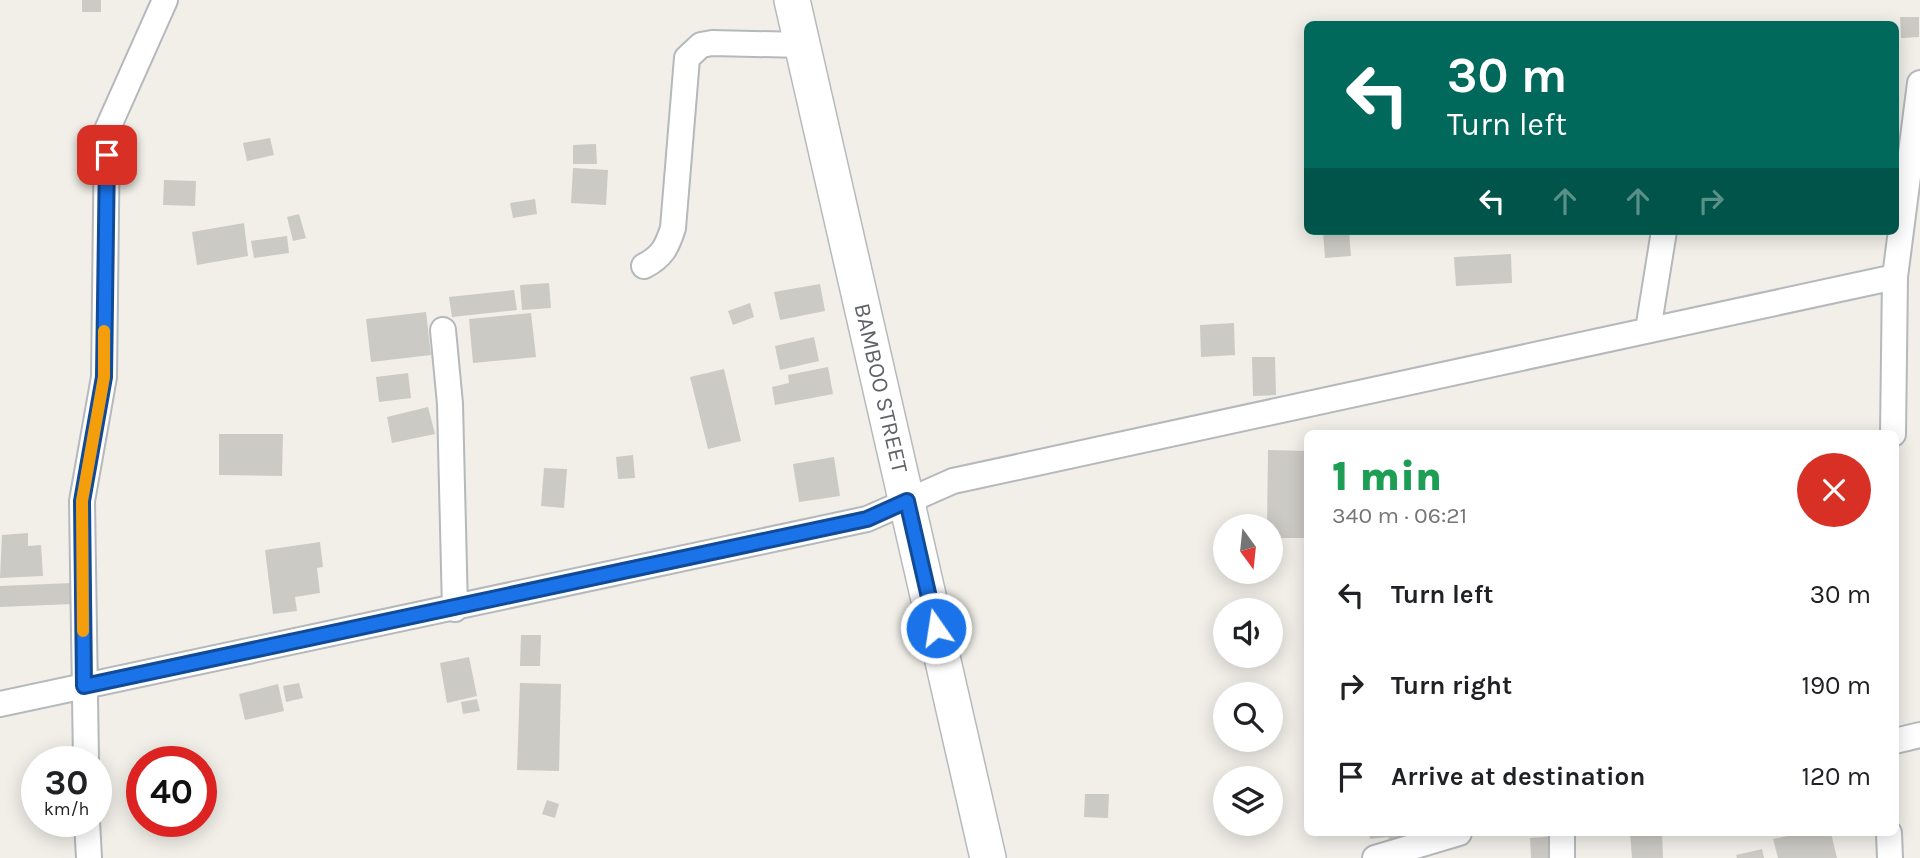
<!DOCTYPE html>
<meta charset="utf-8">
<style>
:root{--surface:#fff;--page:#f2f2f2;--text:#202124;--muted:#757577}
body{margin:0;font-family:Karla,sans-serif;background:var(--page);color:var(--text);height:100vh;display:flex;flex-direction:column;font-size:26px;white-space:nowrap}
*{box-sizing:border-box;margin:0}
p{font-size:23px;color:var(--muted)}
.icon{flex:none;width:38px;height:38px;fill:none;stroke:currentColor;stroke-width:2;stroke-linecap:round;stroke-linejoin:round}
.map{position:relative;flex:1;overflow:hidden}
.sheet{position:absolute;left:1304px;top:430px;width:595px;height:406px;display:flex;flex-direction:column;background:var(--surface);border-radius:10px;box-shadow:0 4px 18px #0003}
.sheet>*{flex:none}
.hud{position:absolute;left:1304px;top:21px;width:595px;height:214px;border-radius:10px;box-shadow:0 4px 18px #0003;background:#00695c;color:#fff;overflow:hidden}
.needle{width:46px;rotate:165deg}
.controls{position:absolute;left:1213px;top:514px;display:grid;gap:14px}
.controls a{display:grid;place-items:center;width:70px;height:70px;border-radius:50%;background:var(--surface);box-shadow:0 4px 18px #0003;font-size:35px}
.speed{position:absolute;left:21px;top:746px;display:flex;gap:14px;font-size:35px;font-weight:700;text-align:center}
.speed>*{display:grid;place-content:center;width:91px;height:91px;border-radius:50%;background:var(--surface);box-shadow:0 4px 18px #0003;line-height:1}
.speed small{font-size:18px;font-weight:400}
.speed .limit{border:10px solid #d22;background:#fff;color:#111}
.pin{position:absolute;display:grid;place-items:center;width:60px;height:60px;color:#fff;margin:-30px;border-radius:14px;box-shadow:0 4px 10px #0006}
.me{position:absolute;width:77px;margin:-38px;rotate:347deg;stroke-linejoin:round;filter:drop-shadow(0 0 5px #0008)}
.turn{display:flex;align-items:center;gap:24px;height:147px;padding:0 28px;font-size:32px}
.turn .icon{width:91px;height:91px;stroke-width:2.5}
.turn b{display:block;font-size:49px;line-height:60px}
.lanes{display:flex;align-items:center;height:66px;padding:0 28px;background:#0003;justify-content:center;gap:35px;direction:ltr}
.lanes .off{opacity:.35}
.round{display:grid;place-items:center;flex:none;width:74px;height:74px;border-radius:37px;background:var(--page)}
.head{display:flex;align-items:center;justify-content:space-between;height:119px;padding:0 28px}
h1{font-size:42px;font-weight:800;line-height:52px;color:#1e9e55}
ul{padding:0;list-style:none}
li{display:flex;align-items:center;gap:21px;height:91px;padding:0 28px}
li div{flex:1}
li b{display:block;font-size:26px}
li em{font-style:normal}
.map>svg:first-child{display:block}
</style>
<div class="map">
<svg width="1920" height="858" viewBox="0 0 1920 858">
<rect width="100%" height="100%" fill="#f1efe8"/>
<path fill="#cccac5" d="M82,0h19v12h-19z
M1900,17h19v20l-18,1z
M270,138l4,17 -27,6 -4,-18z
M596,144l1,20h-24v-19z
M573,168l35,2 -2,35 -35,-2z
M164,180l32,1 -1,25 -32,-1z
M535,199l2,15 -24,4 -3,-15z
M299,214l7,24 -13,3 -6,-24z
M244,223l4,33 -51,9 -5,-33z
M1323,231h26l2,25 -26,2z
M287,236l2,17 -35,5 -3,-17z
M1511,254l1,29 -56,3 -2,-29z
M549,283l2,25 -29,2 -2,-25z
M820,284l5,27 -45,9 -6,-28z
M514,290l3,20 -65,7 -3,-20z
M750,303l4,14 -21,8 -5,-14z
M426,312l5,43 -60,7 -5,-43z
M531,313l5,44 -63,6 -4,-44z
M1234,323l1,32 -34,2 -1,-32z
M814,337l5,24 -39,9 -5,-24z
M1252,357h23l1,38 -23,1z
M828,367l5,27 -58,11 -3,-18 17,-4 -1,-8z
M724,369l17,72 -33,8 -18,-72z
M408,373l3,25 -32,4 -3,-25z
M428,407l7,27 -43,9 -5,-26z
M219,434h64l-1,42 -63,-1z
M1268,450l39,1v87h-37v-11h-3z
M633,455l2,23 -17,1 -2,-22z
M834,457l6,39 -41,6 -6,-38z
M544,468l23,1 -3,39 -23,-2z
M28,533v13l13,-1 2,31 -43,2 2,-43z
M320,542l3,25 -6,1 3,25 -25,4 2,14 -24,3 -8,-64z
M72,583l1,21 -73,3v-21z
M521,635h20l-1,31h-20z
M469,657l8,39 -30,7 -7,-40z
M299,683l4,15 -17,4 -3,-16z
M520,683l41,1 -2,87 -42,-1z
M278,684l6,27 -39,9 -6,-26z
M477,699l3,12 -17,3 -2,-12z
M1085,794h24l-1,24 -24,-1z
M547,800l12,4 -4,14 -13,-4z
M1369,833h38l1,10 -18,2 -2,-8 -18,2z
M1630,833h32l1,25h-31z
M1801,833h30l6,25h-59l-5,-19z
M1556,836l2,22h-27l-1,-20z
M1762,849l2,9h-27l-1,-3z"/>
<g fill="none" stroke-linecap="round" stroke-linejoin="round">
<defs>
<path id="street" d="M644,266c18,-9 23,-19 29,-38l14,-170 14,-13 11,-2 90,2
M443,330l7,74 5,205
M1648,330l16,-99
M1893,434l2,-157 25,-194
M0,704l867,-185 86,-38 942,-204
M1895,741l25,-6
M86,761l-4,-260 22,-124 3,-247 58,-130
M87,821l2,37
M1562,833v25
M1889,833l1,25
M1375,858l84,-25"/>
<path id="secondary" d="M792,0l196,858"/>
</defs>
<use href="#street" stroke="#b5b8bc" stroke-width="28"/>
<use href="#secondary" stroke="#b6babf" stroke-width="38"/>
<use href="#street" stroke="#fff" stroke-width="24"/>
<use href="#secondary" stroke="#fff" stroke-width="35"/>
</g>
<g fill="none" stroke-linecap="round" stroke-linejoin="round">
<defs>
<path id="route" d="M107,155l-3,222 -22,124 2,185 783,-167 40,-18 29,127"/>
</defs>
<use href="#route" stroke="#114b97" stroke-width="18"/>
<use href="#route" stroke="#1a73e8" stroke-width="12"/>
<path stroke="#f59e0b" stroke-width="12" d="M83,631l-1,-130 22,-124v-46"/>
</g>
<g text-anchor="middle" dominant-baseline="central" stroke-width="5" stroke-linejoin="round" paint-order="stroke">
<g font-size="23" fill="#5f6368" stroke="#fff">
<text transform="translate(881 388) rotate(77)">BAMBOO STREET</text>
</g>
</g>
</svg>
<div class="controls">
<a><svg class="needle" viewBox="-14 -14 28 28"><path d="M0-13l5 13h-10z" fill="#e53935"/><path d="M0 13l5-13h-10z" fill="#757577"/></svg></a>
<a><svg class="icon" aria-label="sound" viewBox="0 0 24 24"><path d="M4 9h4l5-4v14l-5-4H4zM17 9q2 3 0 6"/></svg></a>
<a><svg class="icon" aria-label="search" viewBox="0 0 24 24"><circle cx="10" cy="10" r="6"/><path d="M15 15l6 6"/></svg></a>
<a><svg class="icon" aria-label="layers" viewBox="0 0 24 24"><path d="M12 4l9 5-9 5-9-5zM3 14l9 5 9-5"/></svg></a>
</div>
<div class="speed"><div>30<small>km/h</small></div><div class="limit">40</div></div>
<div class="pin" style="left:107px;top:155px;background:#d93025"><svg class="icon" aria-label="arrive" viewBox="0 0 24 24"><path d="M6 21V4h12l-3 4 3 4H6"/></svg></div>
<svg class="me" style="left:936px;top:628px" viewBox="-20 -20 40 40"><circle r="17" fill="#1a73e8" stroke="#fff" stroke-width="3"/><path d="M0-11L8 9 0 5-8 9z" fill="#fff"/></svg>
<div class="hud">
<div class="turn"><svg class="icon" aria-label="left" viewBox="0 0 24 24"><path d="M17 20v-9H6M10 6l-5 5 5 5"/></svg><div><b>30 m</b>Turn left</div></div>
<div class="lanes"><svg class="icon" aria-label="left" viewBox="0 0 24 24"><path d="M17 20v-9H6M10 6l-5 5 5 5"/></svg><svg class="icon off" aria-label="ahead" viewBox="0 0 24 24"><path d="M12 20V5M6 11l6-6 6 6"/></svg><svg class="icon off" aria-label="ahead" viewBox="0 0 24 24"><path d="M12 20V5M6 11l6-6 6 6"/></svg><svg class="icon off" aria-label="right" viewBox="0 0 24 24"><path d="M7 20v-9h11M14 6l5 5-5 5"/></svg></div>
</div>
<section class="sheet">
<div class="head"><div><h1>1 min</h1><p>340 m · 06:21</p></div><a class="round" style="background:#d93025;color:#fff"><svg class="icon" aria-label="close" viewBox="0 0 24 24"><path d="M6 6l12 12M18 6L6 18"/></svg></a></div>
<ul>
<li><svg class="icon" aria-label="left" viewBox="0 0 24 24"><path d="M17 20v-9H6M10 6l-5 5 5 5"/></svg><div><b>Turn left</b></div><em>30 m</em></li>
<li><svg class="icon" aria-label="right" viewBox="0 0 24 24"><path d="M7 20v-9h11M14 6l5 5-5 5"/></svg><div><b>Turn right</b></div><em>190 m</em></li>
<li><svg class="icon" aria-label="arrive" viewBox="0 0 24 24"><path d="M6 21V4h12l-3 4 3 4H6"/></svg><div><b>Arrive at destination</b></div><em>120 m</em></li>
</ul>
</section>
</div>
